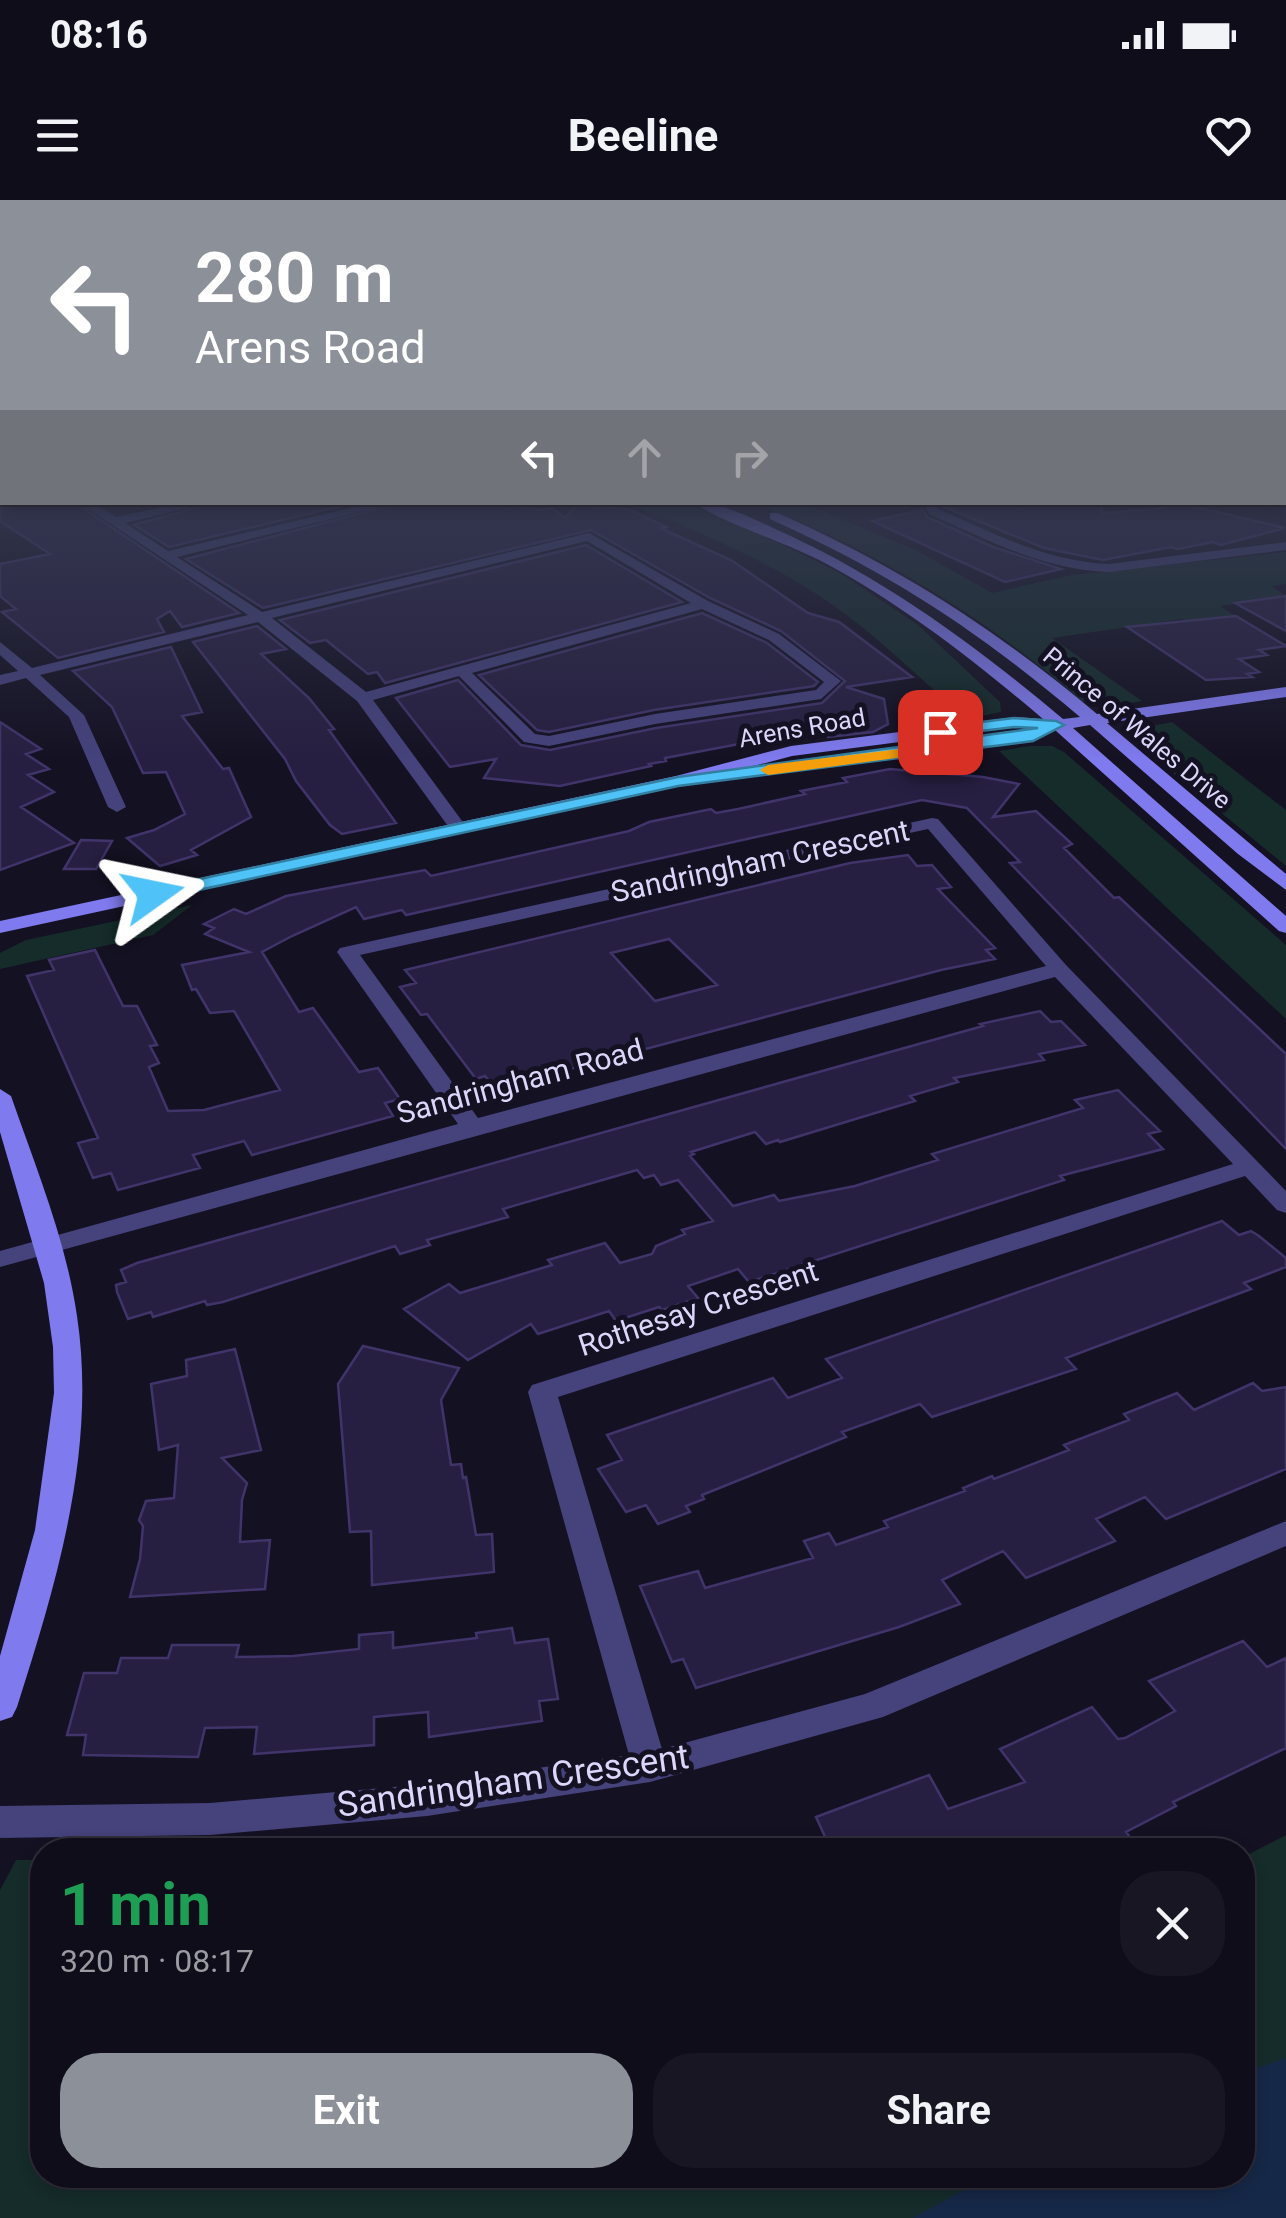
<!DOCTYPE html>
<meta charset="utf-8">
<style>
:root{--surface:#0f0d1a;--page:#181623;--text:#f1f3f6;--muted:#9b9ca2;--line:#2f2d39;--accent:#8c9099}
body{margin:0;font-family:Roboto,sans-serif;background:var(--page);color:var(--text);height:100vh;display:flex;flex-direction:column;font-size:38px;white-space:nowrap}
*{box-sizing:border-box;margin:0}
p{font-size:32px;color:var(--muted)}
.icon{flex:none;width:55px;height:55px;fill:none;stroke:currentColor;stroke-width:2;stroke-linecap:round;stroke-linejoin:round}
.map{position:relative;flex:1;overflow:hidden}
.panel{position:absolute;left:30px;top:1638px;width:1225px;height:350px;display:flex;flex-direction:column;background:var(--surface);border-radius:40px;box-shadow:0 5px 15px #0003,0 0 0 2px var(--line)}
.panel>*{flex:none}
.banner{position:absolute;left:0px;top:0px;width:1288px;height:305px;box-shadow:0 5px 15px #0003,0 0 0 2px var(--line);background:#8c9099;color:#fff;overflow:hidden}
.pin{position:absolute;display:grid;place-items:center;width:85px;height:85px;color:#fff;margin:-42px;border-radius:20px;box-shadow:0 5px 15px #0006}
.me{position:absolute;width:110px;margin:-55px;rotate:78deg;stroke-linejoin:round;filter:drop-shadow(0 0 8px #0008)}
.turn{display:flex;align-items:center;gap:35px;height:210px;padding:0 30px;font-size:45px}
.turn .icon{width:130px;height:130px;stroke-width:2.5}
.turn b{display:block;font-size:70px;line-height:85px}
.lanes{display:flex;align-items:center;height:95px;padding:0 30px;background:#0003;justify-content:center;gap:50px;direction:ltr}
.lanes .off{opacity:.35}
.round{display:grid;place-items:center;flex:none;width:105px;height:105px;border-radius:40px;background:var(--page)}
.headline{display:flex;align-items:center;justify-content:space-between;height:170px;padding:0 30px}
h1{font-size:60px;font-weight:700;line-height:75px;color:#1e9e55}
.cta{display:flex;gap:20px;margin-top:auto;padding:20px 30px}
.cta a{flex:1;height:115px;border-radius:40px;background:var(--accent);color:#fff;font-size:40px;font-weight:700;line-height:115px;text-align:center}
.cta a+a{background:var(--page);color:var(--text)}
.status{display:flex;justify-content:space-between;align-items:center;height:70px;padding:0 50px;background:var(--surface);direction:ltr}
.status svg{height:28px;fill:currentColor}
header{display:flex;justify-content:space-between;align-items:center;height:130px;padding:0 30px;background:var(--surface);font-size:45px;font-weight:700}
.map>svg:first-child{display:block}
</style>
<div class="status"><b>08:16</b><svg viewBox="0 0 49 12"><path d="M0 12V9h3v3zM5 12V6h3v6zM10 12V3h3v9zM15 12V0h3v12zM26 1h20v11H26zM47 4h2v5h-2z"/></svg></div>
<header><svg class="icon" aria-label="menu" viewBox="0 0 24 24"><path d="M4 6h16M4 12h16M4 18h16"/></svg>Beeline<svg class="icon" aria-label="heart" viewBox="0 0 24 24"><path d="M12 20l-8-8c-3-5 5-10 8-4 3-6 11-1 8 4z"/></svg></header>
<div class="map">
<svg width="1286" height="2018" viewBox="0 0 1286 2018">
<rect width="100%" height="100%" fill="#141122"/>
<path fill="#152c2b" d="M623,303h61l62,24 94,46 78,52 82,77 1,10 -35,7c-34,-30 -68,-63 -104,-92 -69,-56 -156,-94 -239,-124z
M754,303h49l115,48 74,42 80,-18 214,-23v32l-15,2 15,10 -66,10 26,17 -42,6 -22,-10 -130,19 90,63c-21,4 -39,7 -60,0 -99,-85 -206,-151 -328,-198z
M1172,522l114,88v56l-156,-128 -1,-8z
M1030,546h22l12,6 222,193v74l-287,-268z
M192,705l-39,30 -153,34v-16l26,-13z
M1286,1635v383h-1286v-328l16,-30h26v315h1200l1,-318z"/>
<path fill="#162847" d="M1286,1858v160h-373l78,-43h251l1,-102z"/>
<path fill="#271f41" stroke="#40346a" stroke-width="2.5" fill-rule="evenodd" d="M0,284l2,18h72l165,111 -57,14 -12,-16 -13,8 7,13 -106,26 -56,-46 14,-3 -16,-13v-32l50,-10 -50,-33z
M216,302h142l-189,45 -35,-22z
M404,302h100l36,8 12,-2 13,10 12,-13 51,4 38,18 -6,1 71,32 77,53 31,9 73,55 -66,10 38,12 4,25 -15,8 -45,5 -6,-5 -67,9 -90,17 1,3 -17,3 2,2 -91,20 -76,-8 12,-19 -46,8 -54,-69 62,-18 63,65 29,5 106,-22 166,-25 23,-22 -64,-50 -71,-33 -119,-68 -328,78 -77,-49z
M960,302h141l1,11 55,-4 18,-7 110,26 -64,17 -8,-3 -35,7 -7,-2 -68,13 -59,-12 -102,-42z
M923,310l4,7 66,30 68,22 -56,13 -133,-61z
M586,345l96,57 -297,81 -8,-11 -9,2 -42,-34 -16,3 -30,-23z
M1286,396v35l-51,-28z
M702,413l65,30 51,39 -4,4 -160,24 -105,22 -12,-2 -58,-55z
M1236,416l50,30 -27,4 8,5 -28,4 20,13 -12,2 5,3 -46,3 -79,-53z
M257,426l29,23 -25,5 48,44 25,31 -5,1 67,93 -54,11 -12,-9 -34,-44 -11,-22 -92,-117z
M171,447l31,65 -20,4 41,53 6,-1 22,49 -60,33 6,5 -37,11 -33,-28 27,-8 31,-16 -19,-42 -23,1 -31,-66 -39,-36z
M0,522l41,27 -15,5 23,15 -21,6 26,17 -33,15 53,36 -74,27z
M890,569l93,8 36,7 -26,33 43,-6 36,33 -8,4 50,50 5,-1 167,157v95l-276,-286 10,-1 -53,-54 -45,-8 -516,115 -4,-5 -38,9 -8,-12 -64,29 -30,16 37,60 14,-4 46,64 19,-4 22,31 -15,4 8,13 -141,39 -8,-14 -51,14 7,13 -82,22 -7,-17 -18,5 -15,-35 20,-5 -71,-162 27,-6 -5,-10 46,-10 28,56h14l20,39 -7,1 9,17 -10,4 19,44 36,-1 76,-20 -46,-79 -24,2 -14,-24 -4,1 -10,-25 67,-13 -44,-18 9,-6 -10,-4 30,-15 12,5 40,-18 139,-26 6,6 198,-45 20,-9 62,-13 5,4 22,-4 67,-15 -4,-3 46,-9 -4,-4z
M81,640l31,1 -16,28h-32z
M908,655l9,11 15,-1 19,22 -13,2 57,59 -9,2 9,9 -54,11 -445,119 -11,-13 -9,3 -49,-65 -6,1 -21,-28 16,-4 -11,-13 445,-107zM669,739l48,46 -62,16 -44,-48z
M1040,811l11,11 10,-1 24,24 -46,9 5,6 -90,18 4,4 -48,14 5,5 -135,41 -2,-2 -12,4 -11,-12 -64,20 3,2 -4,2 43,50 41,-11 5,6 76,-15 83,-26 -6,-6 151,-46 -8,-8 43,-10 42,41 -12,3 15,15 -103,27 4,4 -315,102 -11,-13 -50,17 10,12 -36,12 -3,-3 -43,14 -7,-10 -71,23 -7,-10 -63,36 -64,-51 45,-25 11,9 92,-28 -4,-5 57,-17 15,20 32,-9 4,-8 29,-12 -3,-4 31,-9 -35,-41 -17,5 -7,-10 -10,3 -7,-8 -134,39 5,8 -81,23 3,5 -30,9 -5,-8 -172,56 -16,3 -2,-4 -52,16 -2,-5 -23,7 -11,-27 -1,-7 10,-3 -5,-12 16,-7 846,-237 -3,-2z
M1222,1021l17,14 12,-4 8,5 27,22v9l-42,16 7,6 -185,69 10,11 -144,48 -12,-13 -78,28 4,5 -144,58 2,4 -18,7 4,6 -32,12 -12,-19 -20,7 -28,-43 24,-9 -15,-25 166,-57 15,20 54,-20 -16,-19z
M363,1146l96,22 -18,32 10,65 10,-1 2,14 3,-1 10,58 16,-1 2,38 -122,13 -1,-54 -21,1 -12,-148z
M235,1149l26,101 -39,8 25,25 -5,17 -2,42 30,-2 -5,49 -135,8 10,-38 3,-33 -4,-6 7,-19 28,-3 4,-53 -19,5 -8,-66 36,-8 -1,-16z
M1253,1183l9,8 24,-4v82l-120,50 -21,-22 -49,22 19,22 -89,37 -23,-27 -61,29 18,24 -61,23 -203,61 -13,-29 -11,3 -32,-76 58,-15 7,17 108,-30 -9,-17 25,-8 7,12 52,-18 -4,-6 81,-30 -2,-3 29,-12 2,3 75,-29 -5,-5 65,-25 -5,-6 53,-21 17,17z
M512,1428l3,15 33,-4 10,60 -19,2 3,20 -113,16 -1,-25 -54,5v28l-120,9 3,-27 -52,1 -7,29 -115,-2 3,-20h-19l17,-62h33l4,-15h47l4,-13h67l-3,12 57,-1 66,-7v-14l34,-3v16l84,-10 -1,-5z
M1243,1441l24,26 19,-9v90l-113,54 3,4 -50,26 14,18h-309l-15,-33 113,-42 19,34 77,-27 -25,-33 92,-42 26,32 7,-1 50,-27 -26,-30z"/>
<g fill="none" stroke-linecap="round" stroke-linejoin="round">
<path fill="#45427c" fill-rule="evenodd" d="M78,302h15l23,15 71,-15h26l-88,21 43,28 208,-49h24l-223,55 85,55 327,-79 119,68 71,33 62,47 -20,18 -166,25 -106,22 -25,-4 -65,-66 -86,24 95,129 -9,5 -6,-1 -96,-132 -99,-79 -218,53 44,40 42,92 -9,5 -9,-5 -39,-90 -43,-39 -26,7v-10l18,-4 -18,-16v-13l32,26 216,-53zM587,341l104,62 -325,89 -94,-74zM702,409l67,31 55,42 -8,8 -161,24 -106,22 -14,-2 -63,-61z
M923,302h12l3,7c56,24 109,53 171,55l177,-22v8l-177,22c-66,-2 -121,-32 -180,-58z
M932,618l6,1 128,146 220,226v22l-9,-3 -32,-34 -687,221 104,352 203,-55 421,-173v25l-403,171 -233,65 -223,34 -217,19 -210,3v-32l210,-3 217,-19 202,-29 -101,-363 4,-7 701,-221 -178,-187 -1055,290v-16l458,-127 -121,-172 3,-4zM928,629l118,137 -568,152 -118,-163z"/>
<path fill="#7f7aee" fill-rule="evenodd" d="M692,302c29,0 55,14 81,26 107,47 201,116 290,191l17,-2c-103,-87 -188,-143 -310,-198v-6h8c123,55 216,115 319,201l189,-27v10l-179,26 179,151v16l-48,-36 -148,-129 -17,3 213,188v17l-7,-2 -224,-201 -40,-3 -223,29 -114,30 -678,147v-12l676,-145 115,-30 224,-29 28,2c-68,-58 -140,-114 -218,-156 -41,-22 -98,-38 -133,-61z
M0,889l11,7c25,72 55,144 66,220 20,133 -20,266 -60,391l-5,10 -12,4v-65l35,-126 19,-137 -1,-46 -9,-64 -44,-151z"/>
</g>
<linearGradient id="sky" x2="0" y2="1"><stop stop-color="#0b0913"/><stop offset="0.5" stop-color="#34384f"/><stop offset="1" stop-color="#34384f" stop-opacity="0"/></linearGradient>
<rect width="1286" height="561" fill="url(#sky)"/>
<path fill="#4fc3f7" stroke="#337fa1" stroke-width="2.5" d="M1014,518l42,3 8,4 -31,16 -355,45 -525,114 -9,-6 9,-5 525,-112 360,-49 -24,-1 -74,9 -8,-4 8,-5z"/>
<path fill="#f59e0b" d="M974,540l5,1v6l-211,28 -8,-5 8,-5z"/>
<g text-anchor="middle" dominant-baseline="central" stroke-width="10" stroke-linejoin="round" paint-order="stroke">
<g font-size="25" fill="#dcd7fa" stroke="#141122">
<text transform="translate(802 528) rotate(-10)">Arens Road</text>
<text transform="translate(1137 528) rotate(40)">Prince of Wales Drive</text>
</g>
<g font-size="30" fill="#dcd7fa" stroke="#141122">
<text transform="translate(760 661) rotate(-12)">Sandringham Crescent</text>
<text transform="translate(520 881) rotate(-15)">Sandringham Road</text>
<text transform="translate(698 1108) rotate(-18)">Rothesay Crescent</text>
</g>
<g font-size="35" fill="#dcd7fa" stroke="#141122">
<text transform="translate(513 1581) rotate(-8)">Sandringham Crescent</text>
</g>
</g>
</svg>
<div class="pin" style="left:940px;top:532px;background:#d93025"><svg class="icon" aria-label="arrive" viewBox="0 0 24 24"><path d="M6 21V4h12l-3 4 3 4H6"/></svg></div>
<svg class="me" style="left:153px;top:694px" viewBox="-20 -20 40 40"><path d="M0-17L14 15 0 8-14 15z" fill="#4fc3f7" stroke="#fff" stroke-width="4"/></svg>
<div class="banner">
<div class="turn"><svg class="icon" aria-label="left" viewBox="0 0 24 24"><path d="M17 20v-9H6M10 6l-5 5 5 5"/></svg><div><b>280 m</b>Arens Road</div></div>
<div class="lanes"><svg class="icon" aria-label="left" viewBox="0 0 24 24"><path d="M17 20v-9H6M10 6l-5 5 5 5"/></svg><svg class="icon off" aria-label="ahead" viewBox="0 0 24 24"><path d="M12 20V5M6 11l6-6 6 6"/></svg><svg class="icon off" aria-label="right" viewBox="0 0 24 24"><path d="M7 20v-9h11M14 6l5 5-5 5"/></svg></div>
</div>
<section class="panel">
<div class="headline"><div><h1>1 min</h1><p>320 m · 08:17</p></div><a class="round"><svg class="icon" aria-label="close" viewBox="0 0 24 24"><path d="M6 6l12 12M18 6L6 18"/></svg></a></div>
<div class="cta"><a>Exit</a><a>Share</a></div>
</section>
</div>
